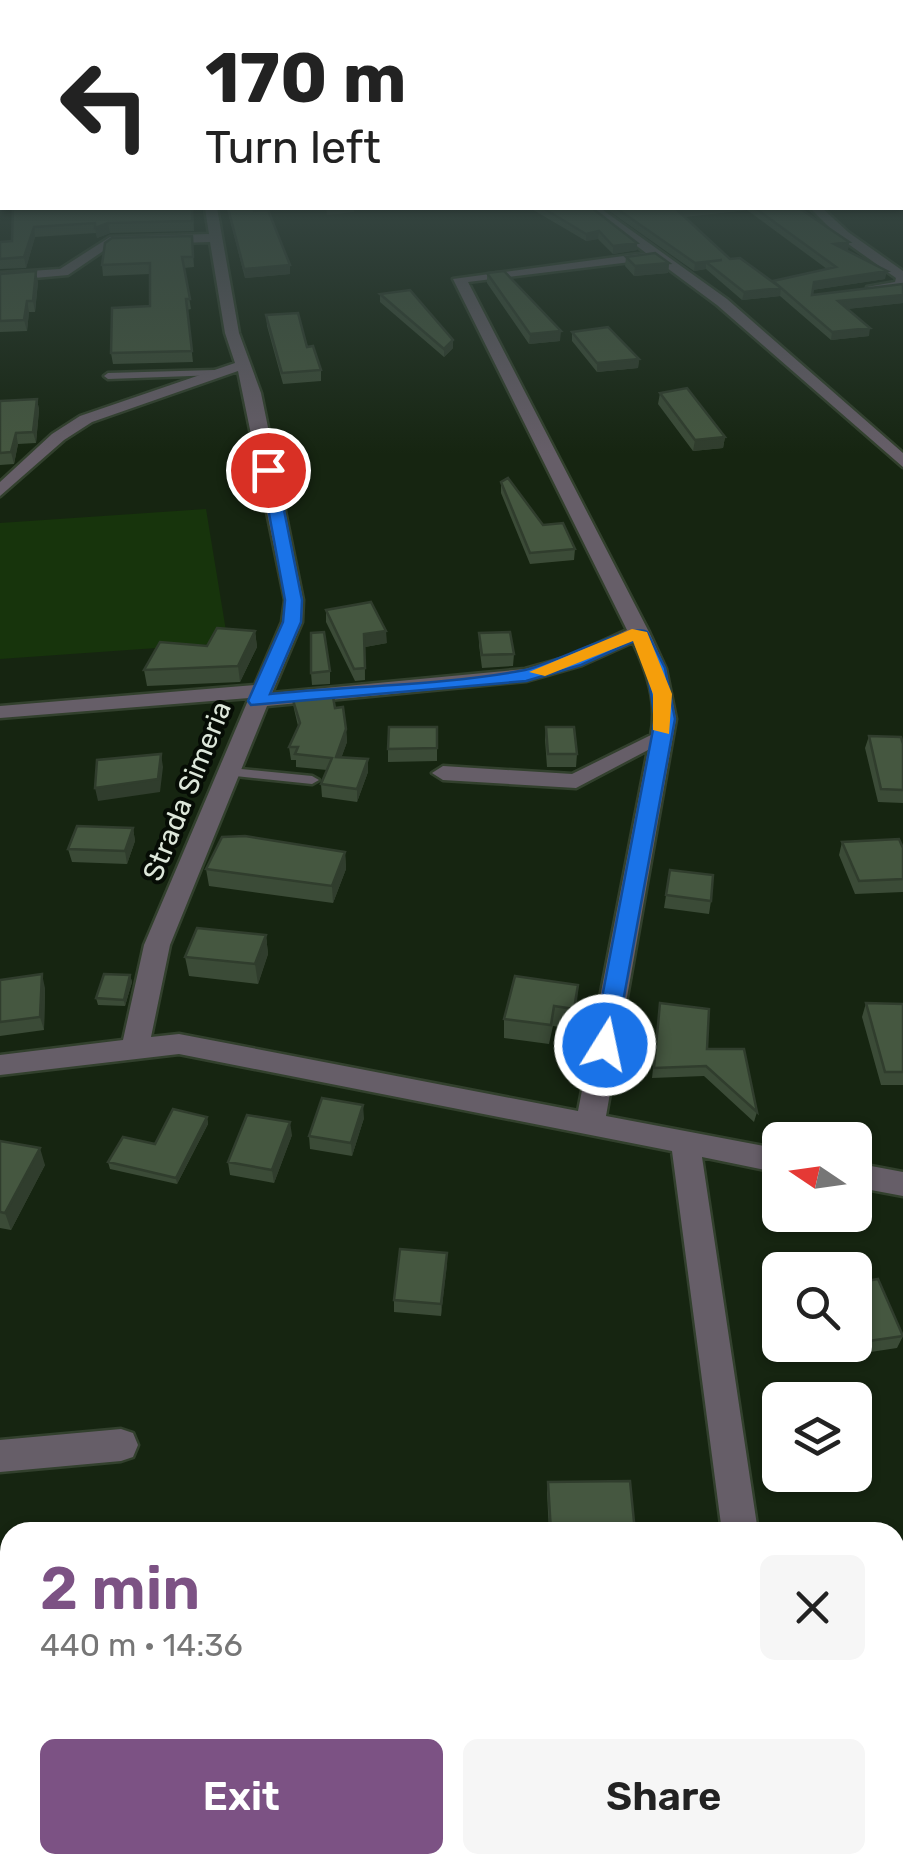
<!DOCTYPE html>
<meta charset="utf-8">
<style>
:root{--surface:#fff;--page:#f6f6f6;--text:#222;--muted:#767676;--accent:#7c5284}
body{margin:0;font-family:Rubik,sans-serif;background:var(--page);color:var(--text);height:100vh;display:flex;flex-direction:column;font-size:38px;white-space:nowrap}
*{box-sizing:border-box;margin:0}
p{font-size:32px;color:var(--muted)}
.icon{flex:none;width:55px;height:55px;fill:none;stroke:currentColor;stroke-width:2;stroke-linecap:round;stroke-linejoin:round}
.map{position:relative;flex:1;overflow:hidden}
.details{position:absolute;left:0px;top:1522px;width:905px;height:352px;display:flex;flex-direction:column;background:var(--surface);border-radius:30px 30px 0 0;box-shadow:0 2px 8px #0004}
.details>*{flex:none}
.banner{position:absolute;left:0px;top:0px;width:905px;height:210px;box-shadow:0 2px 8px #0004;background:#fff;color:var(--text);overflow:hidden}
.needle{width:65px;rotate:283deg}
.fabs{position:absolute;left:762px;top:1122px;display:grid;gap:20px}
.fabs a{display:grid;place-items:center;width:110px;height:110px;border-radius:15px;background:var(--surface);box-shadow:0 2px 8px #0004;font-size:50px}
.pin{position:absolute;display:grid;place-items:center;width:85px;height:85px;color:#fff;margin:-42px;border:5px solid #fff;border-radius:50%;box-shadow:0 2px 10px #0007}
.me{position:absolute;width:110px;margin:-55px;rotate:10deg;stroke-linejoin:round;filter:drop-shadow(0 0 8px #0008)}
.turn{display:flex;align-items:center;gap:35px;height:210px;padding:0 40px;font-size:45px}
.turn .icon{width:130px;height:130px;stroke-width:2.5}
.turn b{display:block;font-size:70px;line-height:85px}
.round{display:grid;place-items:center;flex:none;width:105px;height:105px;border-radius:15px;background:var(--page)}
.head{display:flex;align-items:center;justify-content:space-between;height:170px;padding:0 40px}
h1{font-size:60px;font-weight:600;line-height:75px;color:var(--accent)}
.cta{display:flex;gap:20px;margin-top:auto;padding:20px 40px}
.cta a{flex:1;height:115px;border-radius:15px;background:var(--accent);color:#fff;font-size:40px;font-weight:600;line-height:115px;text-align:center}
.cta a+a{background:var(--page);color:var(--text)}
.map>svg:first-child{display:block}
</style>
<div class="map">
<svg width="903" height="1874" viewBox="0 0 903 1874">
<rect width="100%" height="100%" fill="#162511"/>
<path fill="#17340c" d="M206,509l22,134 -228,16v-136z"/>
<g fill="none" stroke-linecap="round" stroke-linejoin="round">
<defs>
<path id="lane" d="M215,370l3,1v4l-110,4 -4,-3 4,-3z
M231,768l81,8 7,4 -7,4 -86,-9 -2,-3z"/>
<path id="street" d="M0,200l2,1v6l-2,1z
M205,208h12l22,125 22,60 42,207 -1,22 -30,71 253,-24 43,-12 59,-27 -174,-351 193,-26 -59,-45h13l127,91 176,154v14l-186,-162 -62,-46 -187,23 181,350 17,37 10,50 -70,397 174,33v24l-78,-16 56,375h-36l-50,-381 -493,-97 -179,21v-20l123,-15 21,-95 105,-247 -249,20v-12l255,-21 27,-63 3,-22 -47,-229 -146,51 -28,18 -64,56v-14l52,-48 28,-18 155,-53 -10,-30 -15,-91 -98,3 -44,30 -68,6v-8l60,-4 50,-32 99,-3zM633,642c14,29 25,61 18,93l-79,39 -129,-8 -11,7 11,7 133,8 72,-38 -70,361 -399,-77 -28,3 19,-92 97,-239 259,-25 56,-16z
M810,208h12l26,24 55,39v17l-36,5v-6l28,-5 1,-4 -56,-40z
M855,1163l48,9v24l-48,-9z
M121,1429l12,4 5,12 -5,12 -12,4 -121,11v-32z
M766,1865h42l1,9h-42z"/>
</defs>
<use href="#lane" stroke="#32402d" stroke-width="5"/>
<use href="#street" stroke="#32402d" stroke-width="5"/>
<use href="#lane" fill="#665e68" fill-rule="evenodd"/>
<use href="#street" fill="#665e68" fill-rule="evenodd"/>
</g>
<path fill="#3b4b37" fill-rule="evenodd" d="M13,208h180l1,23 -84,2 -13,5 -1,-5 -61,4 -9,31 -26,1v-27l12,-1z
M227,208h26l37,66 -45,4z
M530,208h62l45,42 -24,4 -15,-15 -12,2z
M605,208h194l50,34 -1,8h-3l40,29 -73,11v5l91,8 -56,6 22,27 -38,4 -51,-44 -38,4 -36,-31 -12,2zM747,210l80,59 -55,13 -42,-23 -46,-42z
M192,236l2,31 -10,1 7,41 -4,1 6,52 -80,2 -2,-11 39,-47v-32l-47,2 -1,-11z
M626,257l43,6 -1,10 -34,3 -9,-10z
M487,273l73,68 -31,3 -42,-61z
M0,274l38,8 -3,30h-6l-2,19 -27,1z
M380,294l73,54 -9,9 -64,-55z
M266,315l41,32 14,23v11l-38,3 -16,-58z
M572,332l67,27 -1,9 -41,4 -25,-31z
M660,393l65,44 -2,11 -30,3 -35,-47z
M37,399l2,11 -3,33 -18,1 -4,20 -14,1v-64z
M501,482l42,43 32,24 -1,11 -44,4 -29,-71z
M326,610l61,33 -22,4v33l-10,1 -29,-59z
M255,631l2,16 -17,35 -93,4 -3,-16 63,-24z
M479,633l35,21 -1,12 -31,2 -3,-23z
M330,671v13l-18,1 -1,-12z
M292,697l43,11 11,21 1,13 -6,16 27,14 -11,30 -35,-5 -1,-13 6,-14 -31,-3v-7h-5l-2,-13 9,-21 -4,-17z
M437,727v34l-49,1v-13z
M546,727l31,27 -1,13h-29l-2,-27z
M869,736l34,8v59l-25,-1 -13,-54z
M133,828l2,13 -8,23 -55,-2 -4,-13z
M842,842l61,6v44l-48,2 -16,-39z
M345,852l1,17 -13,34 -124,-17 -3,-17z
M670,870l41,31 -2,13 -45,-6z
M266,935l2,19 -10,30 -69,-8 -4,-19z
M130,975l2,7 -7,24 -27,-1 -2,-7z
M515,976l62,28 -5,25 -19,-3 -4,18 -45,-6v-19z
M0,980l45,8 -1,42 -44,6z
M660,1003l47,46 50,63 -3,10 -50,-46 -52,2z
M866,1003l37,1v81h-22l-19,-68z
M207,1117l1,7 -31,60 -67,-15 -2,-7 47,-18z
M364,1118l-12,38 -42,-7 -1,-13z
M292,1135l-18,48 -44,-8 -2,-13z
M0,1141l45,24 -34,65 -11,-2z
M447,1253l-6,63 -47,-4v-12z
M855,1283l48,53 -6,12 -79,12 -6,-15h43z
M548,1482l87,50h-86l-2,-39z
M873,1865h22l8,9h-27z"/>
<path fill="#303d2d" d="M326,208h28v4l-27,3z
M701,208h46v2l-71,7 1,-7z
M108,223l2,10 -13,5 -2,-10z
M34,227l1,10 -9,31 -2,-11z
M599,231l-1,8 -12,2v-7z
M849,242l-1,8 -16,2 2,-8z
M637,243v7l-24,4v-8z
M722,260l-16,2v7l-12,2 1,-8z
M669,263l-1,10 -34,3 1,-10z
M290,265v9l-45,4 -1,-9z
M36,271l2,11 -3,30 -2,-11z
M887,271l-2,8 -73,11 2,-8z
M781,288l-1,8 -38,4 2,-8z
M903,295v8l-66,7 1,-9z
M27,301l2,11 -2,19 -3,-11z
M870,328l-1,8 -38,4 1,-8z
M561,331l-1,10 -31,3 1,-10z
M453,340v8l-9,9v-8z
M639,359l-1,9 -41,4v-9z
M37,399l2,11 -3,33 -3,-11z
M16,433l2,11 -4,20 -3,-12z
M725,437l-2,11 -30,3 2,-11z
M255,631l2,16 -17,35 -2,-16z
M386,631l1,12 -22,4v33l-1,-46z
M346,729l1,13 -10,28 -1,-13z
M161,754l2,13 -3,25 -62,9 -3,-13z
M368,759v13l-11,30v-13z
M133,828l2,13 -8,23 -2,-13z
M345,852l1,17 -13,34 -1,-17z
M266,935l2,19 -10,30 -3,-20z
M42,974l3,14 -1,42 -4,-13z
M130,975l2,7 -7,24 -1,-6z
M578,985l-1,19 -5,25 2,-20z
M363,1105l1,13 -12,38 -1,-13z
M207,1117l1,7 -31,60 -1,-6z
M290,1122l2,13 -18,48 -2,-13z
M40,1148l5,17 -34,65 -6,-17z
M447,1253v12l-6,51v-12z"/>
<path fill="#455740" stroke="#303d2d" stroke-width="2.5" d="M13,208h179v13l-84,2 -13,5v-5l-61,4 -10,30 -24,2v-17l12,-1z
M228,208h25l1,3 14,-1 22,55 -46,4z
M543,208h49l45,35 -24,3 -14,-15 -13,3z
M616,208h85l-24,2 53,49 10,-1 41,30 -37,4 -38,-30 16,-2 -27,3z
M755,208h44l50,34 -15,2 53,27 -73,11 -2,13 91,-11v11l-65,6 32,27 -38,4 -59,-51 63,-14z
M192,236l1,21h-11l8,42h-4l6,52 -81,2 1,-45 38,-2v-43l-48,2 3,-22 7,-5z
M655,253l14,10 -34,3 -9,-9z
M36,271l-3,30h-6l-3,19 -24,1v-47z
M504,271l57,60 -31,3 -43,-61z
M410,290l43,50 -9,9 -64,-55z
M298,313l9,34 6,-1 8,24 -39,3 -16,-58z
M608,327l31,32 -42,4 -25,-31z
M687,388l38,49 -30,3 -35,-47z
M37,399l-4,33 -17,1 -5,19 -11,1v-52z
M508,478l35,47 20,-2 12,26 -45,4 -29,-71z
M371,602l15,29 -22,3 1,34 -11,1 -28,-59z
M217,628l38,3 -17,35 -94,4 16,-28 47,4z
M324,632l6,39 -19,2v-40z
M510,632l4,22 -32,1 -3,-22z
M332,691l3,17 8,-1 3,22 -10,28 32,2 -11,30 -36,-5 11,-26 -37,-4 3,-7h-9l11,-24 -8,-26z
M389,727h48v21l-49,1z
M546,727h28l3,27h-29z
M869,736l32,1 2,7v46l-22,-1z
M161,754l-3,25 -63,9 2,-28z
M77,826l56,2 -8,23 -57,-2z
M245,836l100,16 -13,34 -126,-17 16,-32z
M899,839l4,9v31l-44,2 -17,-39z
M670,870l43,5 -2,26 -45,-6z
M197,928l69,7 -11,29 -70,-7z
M42,974l-2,43 -40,5v-42z
M104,974l26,1 -6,25 -28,-2z
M515,976l63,9 -4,24 -20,-3 -3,19 -47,-6z
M660,1003l49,6 -2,40h37l13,63 -51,-46 -52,2z
M866,1003l37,1v68h-18z
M322,1098l41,7 -12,38 -42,-7z
M173,1109l34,8 -31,61 -68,-16 15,-25 32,7z
M247,1115l43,7 -18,48 -44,-8z
M0,1141l40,7 -35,65 -5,-1z
M400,1249l47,4 -6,51 -47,-4z
M878,1279l25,57 -48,7v-60z
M630,1481l5,51h-84l-3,-50z
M903,1797v77h-19l-2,-9h13v-67z
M633,1865h51v3l28,-3h57l2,9h-137z"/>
<linearGradient id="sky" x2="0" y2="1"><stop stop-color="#0c1409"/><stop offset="0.42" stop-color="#364643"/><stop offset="1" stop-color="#364643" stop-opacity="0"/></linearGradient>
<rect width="903" height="454" fill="url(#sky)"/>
<path fill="#1a73e8" stroke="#114b97" stroke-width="2.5" d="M268,465l8,5 26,130 -1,22 -31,72c80,-8 177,-9 255,-24 25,-5 109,-48 122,-38l18,36 10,51 -61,332h-18l-3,-6 62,-326 -8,-51 -13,-27 -53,24 -55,16 -275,24 -3,-4 35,-79 2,-22 -24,-130z"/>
<path fill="#f59e0b" d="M632,629l15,3 25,62 -3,40 -16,-4v-36l-20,-53 -88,35 -16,-4z"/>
<g text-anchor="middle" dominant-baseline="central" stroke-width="8" stroke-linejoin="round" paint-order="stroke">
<g font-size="28" fill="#dde7da" stroke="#060c05">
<text transform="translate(187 791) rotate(-68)">Strada Simeria</text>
</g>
</g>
</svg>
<div class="fabs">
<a><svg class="needle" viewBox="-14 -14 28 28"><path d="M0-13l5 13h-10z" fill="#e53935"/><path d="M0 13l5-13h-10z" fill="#767676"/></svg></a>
<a><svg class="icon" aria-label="search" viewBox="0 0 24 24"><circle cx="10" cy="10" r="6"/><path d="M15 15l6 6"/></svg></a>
<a><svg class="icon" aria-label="layers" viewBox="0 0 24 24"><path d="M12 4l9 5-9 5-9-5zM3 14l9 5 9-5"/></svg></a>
</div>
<div class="pin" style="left:268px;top:470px;background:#d93025"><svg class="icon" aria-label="arrive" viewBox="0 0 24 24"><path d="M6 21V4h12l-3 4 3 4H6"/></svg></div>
<svg class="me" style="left:605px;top:1045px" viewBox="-20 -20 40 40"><circle r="17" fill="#1a73e8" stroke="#fff" stroke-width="3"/><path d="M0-11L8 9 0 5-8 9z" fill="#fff"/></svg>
<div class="banner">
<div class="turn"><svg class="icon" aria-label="left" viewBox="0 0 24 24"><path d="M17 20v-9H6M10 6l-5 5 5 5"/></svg><div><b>170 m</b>Turn left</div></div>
</div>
<section class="details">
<div class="head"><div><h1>2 min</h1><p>440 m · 14:36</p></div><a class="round"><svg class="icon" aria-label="close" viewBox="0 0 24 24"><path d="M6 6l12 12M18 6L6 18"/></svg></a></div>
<div class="cta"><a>Exit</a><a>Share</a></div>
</section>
</div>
